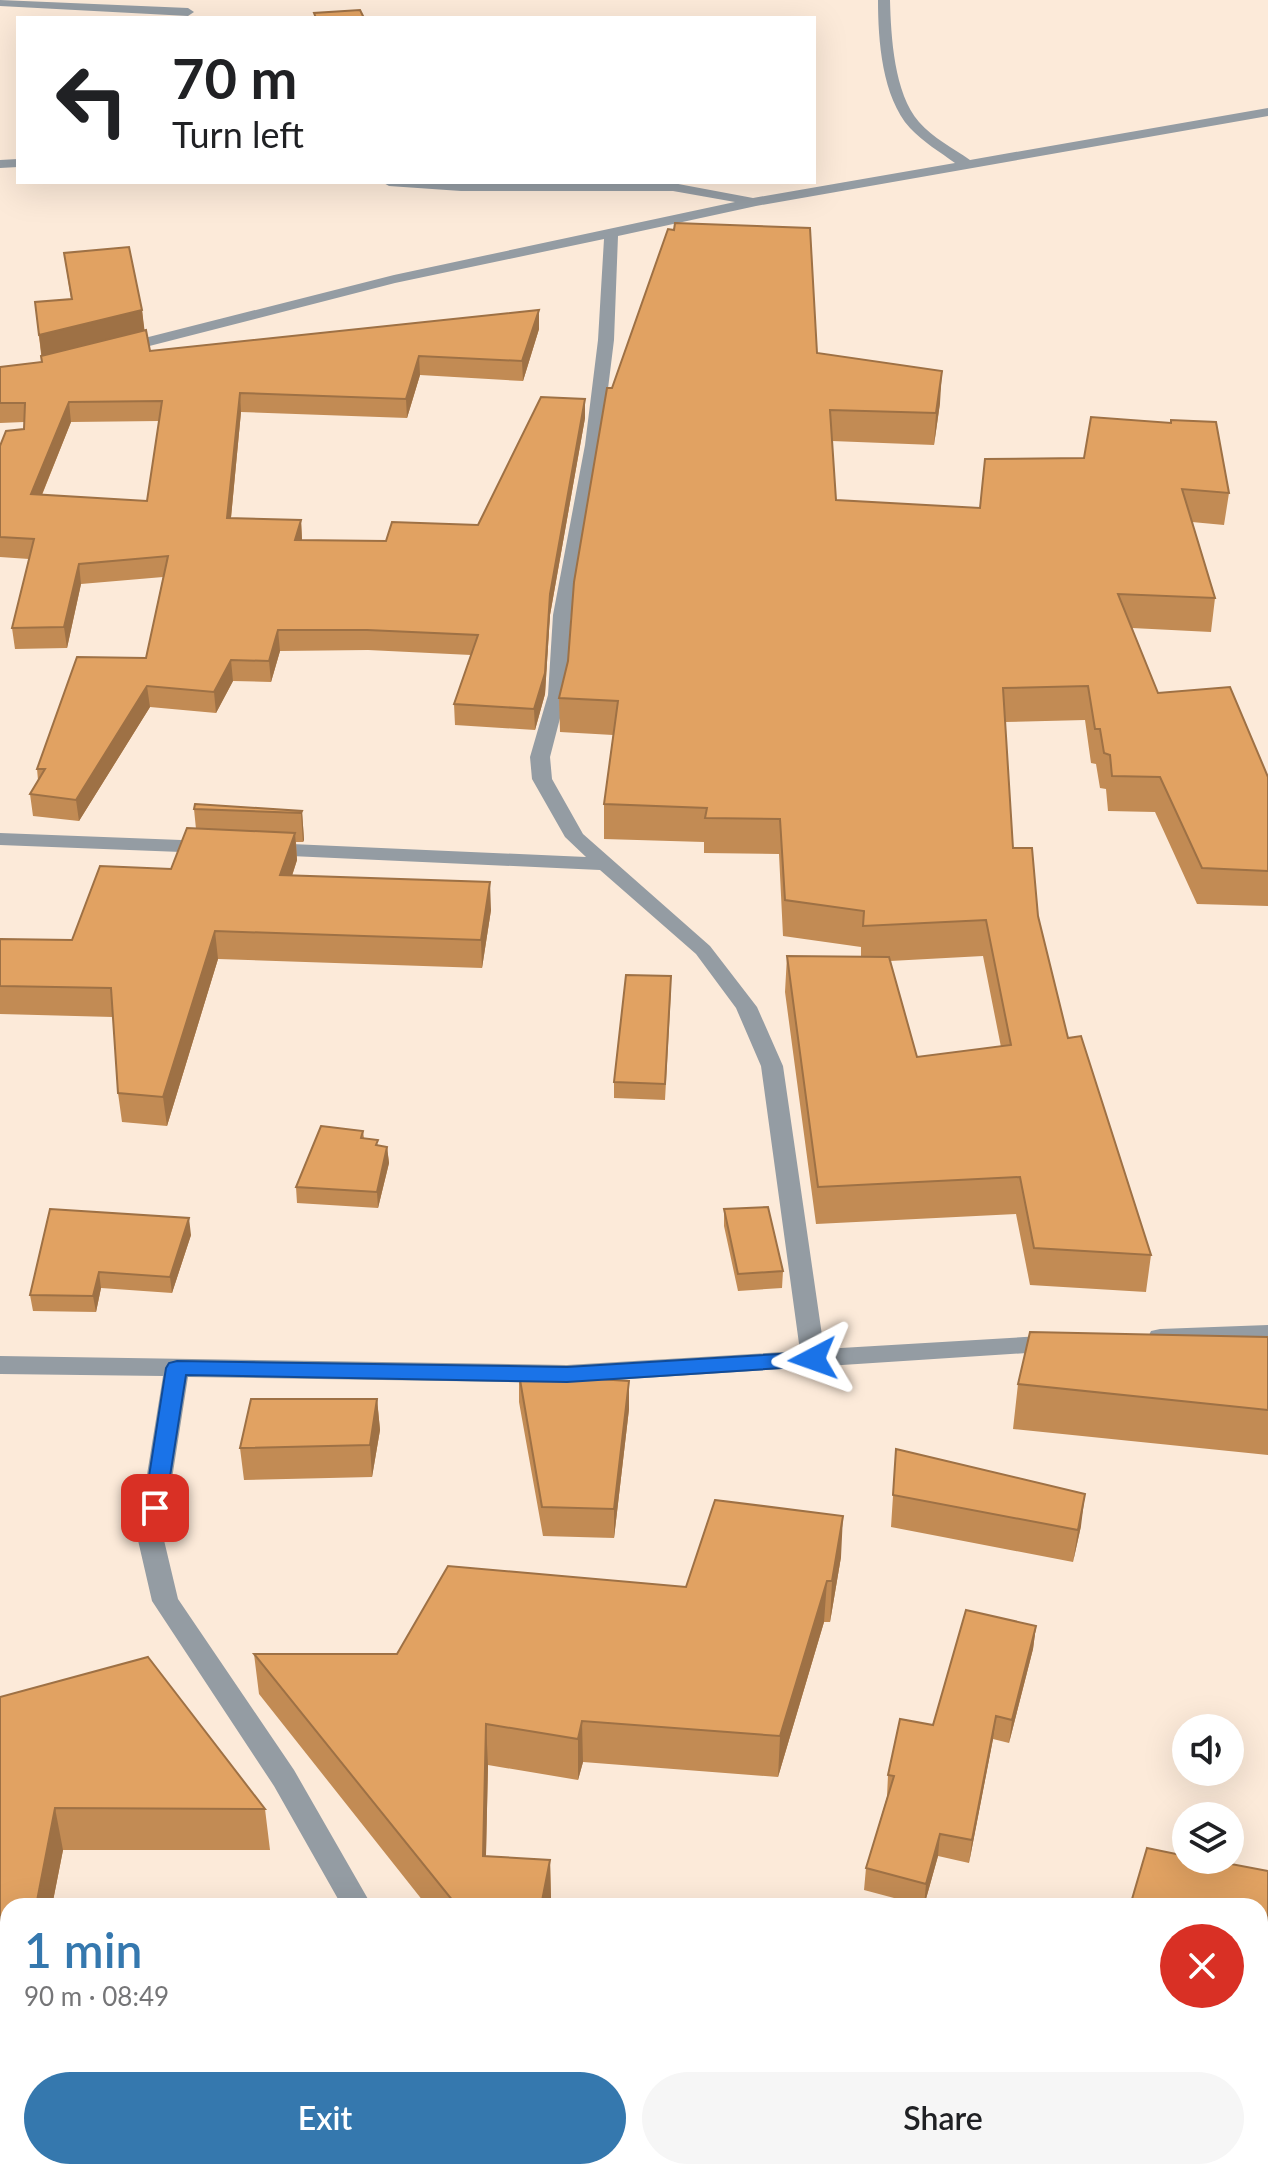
<!DOCTYPE html>
<meta charset="utf-8">
<style>
:root{--surface:#fff;--page:#f6f6f6;--text:#202124;--muted:#757577;--accent:#3578ae}
body{margin:0;font-family:Lato,sans-serif;background:var(--page);color:var(--text);height:100vh;display:flex;flex-direction:column;font-size:30px;white-space:nowrap}
*{box-sizing:border-box;margin:0}
p{font-size:26px;color:var(--muted)}
.icon{flex:none;width:44px;height:44px;fill:none;stroke:currentColor;stroke-width:2;stroke-linecap:round;stroke-linejoin:round}
.map{position:relative;flex:1;overflow:hidden}
.sheet{position:absolute;left:0px;top:1898px;width:1268px;height:282px;display:flex;flex-direction:column;background:var(--surface);border-radius:24px 24px 0 0;box-shadow:0 8px 32px #0002}
.sheet>*{flex:none}
.guide{position:absolute;left:16px;top:16px;width:800px;height:168px;border-radius:0px;box-shadow:0 8px 32px #0002;background:#fff;color:var(--text);overflow:hidden}
.buttons{position:absolute;left:1172px;top:1714px;display:grid;gap:16px}
.buttons a{display:grid;place-items:center;width:72px;height:72px;border-radius:50%;background:var(--surface);box-shadow:0 8px 32px #0002;font-size:40px}
.pin{position:absolute;display:grid;place-items:center;width:68px;height:68px;color:#fff;margin:-34px;border-radius:16px;box-shadow:0 4px 12px #0006}
.me{position:absolute;width:88px;margin:-44px;rotate:266deg;stroke-linejoin:round;filter:drop-shadow(0 0 6px #0008)}
.turn{display:flex;align-items:center;gap:28px;height:168px;padding:0 24px;font-size:36px}
.turn .icon{width:104px;height:104px;stroke-width:2.5}
.turn b{display:block;font-size:56px;line-height:68px}
.round{display:grid;place-items:center;flex:none;width:84px;height:84px;border-radius:42px;background:var(--page)}
.headline{display:flex;align-items:center;justify-content:space-between;height:136px;padding:0 24px}
h1{font-size:48px;font-weight:600;line-height:60px;color:var(--accent)}
.cta{display:flex;gap:16px;margin-top:auto;padding:16px 24px}
.cta a{flex:1;height:92px;border-radius:48px;background:var(--accent);color:#fff;font-size:32px;font-weight:600;line-height:92px;text-align:center}
.cta a+a{background:var(--page);color:var(--text)}
.map>svg:first-child{display:block}
</style>
<div class="map">
<svg width="1268" height="2179" viewBox="0 0 1268 2179">
<rect width="100%" height="100%" fill="#fcead9"/>
<g fill="none" stroke-linecap="round" stroke-linejoin="round">
<path fill="#949ca3" fill-rule="evenodd" d="M0,0l188,8 6,4 -6,4 -188,-10z
M878,0h12c1,37 4,93 29,122 14,16 34,26 51,38l298,-52v8l-512,90 -138,30 -4,104 -13,105 -30,170 -5,80 -16,62 2,22 31,55 127,112 47,61 26,59 41,283 234,-14 9,2 3,6 -3,6 -9,2 -491,32 -379,-6 -25,159 15,63 116,171 78,136h-30l-68,-120 -122,-185 -15,-65 26,-160 -163,-2v-18l567,9 233,-14 -39,-285 -25,-58 -40,-54 -96,-84 -331,-15 -10,-6 10,-6 317,14 -21,-20 -33,-58 -2,-22 18,-62 5,-80 32,-170 13,-105 6,-101 -209,44 -273,70 -8,-5 3,-3 277,-70 341,-73 -62,-11h-212l-72,-5 -7,-4 291,1 80,15 202,-35c-15,-11 -32,-21 -45,-35 -28,-31 -32,-88 -32,-128z
M18,159v8l-18,1v-8z
M0,833l207,8 10,6 -10,6 -207,-8z
M1268,1325v16l-108,4 -9,-2 -3,-6 3,-6 9,-2z
M0,2143h8v28h-8z
M548,2172h35l3,7h-35z"/>
</g>
<path fill="#c28b54" fill-rule="evenodd" d="M64,253l78,57 2,20 6,21 389,-22 -16,52 -103,-6 -13,43 -166,-6 -10,106 70,2 1,20 84,1 92,-16 107,-126v19l-35,197 -5,79 -10,36 -80,-5 -1,-21 17,-49 -103,-5 -88,1 -9,31 -38,-1 -17,32 -66,-6 -71,114 -46,-5 -3,-22 8,-14 -1,-11 109,-111 17,-81 -82,7 -14,64 -52,1 -3,-21 17,-69 -29,-2v-111l24,-17v-7l-24,1v-56l42,-5 -7,-60 36,-3zM159,421l-12,80 -105,-6 29,-73z
M817,353l123,50 -6,42 -102,-4 4,59 144,8 104,-50 86,-35 1,-3 58,73 -5,32 -32,-3 23,76 -4,34 -79,-4 26,65 110,84v129l-71,-2 -42,-92 -47,-1 -2,-22 -6,-1 -4,-24 -5,-1 -6,-43 -80,2 8,126 25,68 30,122 83,217 -5,37 -116,-7 -14,-71 -200,10 -31,-232 2,-36h74v-9l-78,-11 -4,-82 -75,-1v-11l-100,-3v-35l9,-69 -53,-3 -1,-34 9,-37 44,-273zM983,956l18,91 -84,10 -27,-96z
M194,809l108,2 2,29 -1,2h-7l1,18 -5,16 199,34 -9,58 -264,-9 -51,167 -45,-4 -4,-29 -5,-76 -113,-3v-75l72,1 99,-71 25,-40z
M671,991l-6,109 -51,-2v-16z
M363,1131l1,7 14,7 9,2 2,16 -11,45 -81,-5 -1,-16z
M724,1209l59,62 -1,17 -44,3 -14,-65z
M191,1235l-19,58 -71,-5 -5,24 -63,-1 -3,-16z
M1268,1337v118l-255,-26 5,-45z
M519,1374l110,35 -15,129 -71,-2 -24,-134z
M377,1399l3,31 -8,47 -128,3 -4,-32z
M896,1449l185,77 -8,36 -182,-35z
M841,1557l-11,65h-6l-46,155 -195,-15 -5,18 -90,-15 -2,91 64,4 1,40 -1,6h-123l-168,-212 -5,-40h143l289,-67z
M1036,1626l-3,23 -24,94 -16,-4 -24,124 -31,-7 -14,50 -60,-16 2,-22 21,-71 1,-22 45,-50z
M0,1697l265,112 5,41h-207l-11,56h-44v134h-8z
M1260,1906l8,51 -7,33h-1z"/>
<path fill="#9e7145" d="M142,310l3,24 -103,25 -3,-24z
M539,310v19l-16,52 -1,-20z
M419,356l1,19 -13,43 -1,-19z
M942,371l-2,32 -6,42 2,-32z
M240,393l1,19 -12,126 -2,-20z
M585,399v19l-35,197 -5,79 -10,36 -1,-21 16,-115z
M69,402l2,20 -37,92 -3,-20z
M301,520l1,20h-7z
M79,564l2,20 -14,64 -3,-21z
M278,630l2,21 -9,31 -2,-21z
M231,660l2,21 -17,32 -2,-21z
M147,686l3,21 -71,114 -3,-21z
M302,811l2,29 -1,2 -2,-29z
M295,833l2,27 -14,43 -3,-28z
M490,882l1,28 -9,58 -1,-28z
M215,931l3,28 -51,167 -4,-29z
M387,1147l2,16 -11,45 -1,-16z
M189,1218l2,17 -19,58 -2,-16z
M99,1272l2,16 -5,24 -3,-16z
M629,1381v28l-15,129v-29z
M377,1399l3,31 -8,47 -2,-32z
M1085,1494l-4,32 -8,36 5,-32z
M843,1516l-2,41 -11,65 2,-41z
M827,1581l-3,41 -46,155 2,-41z
M1036,1626l-3,23 -24,94 3,-23z
M996,1716l-3,23 -24,124 3,-23z
M582,1721l1,41 -5,18v-41z
M486,1724l2,41 -3,131 -2,-40z
M55,1808l8,42 -11,56h-16z
M940,1834l-2,22 -14,50 2,-22z
M550,1860l1,40 -1,6h-9z"/>
<path fill="#e1a262" stroke="#9e7145" stroke-width="2" fill-rule="evenodd" d="M360,10l4,8h-48l-2,-5z
M675,223l135,5 7,125 125,18 -6,42 -106,-3 6,90 144,8 5,-49 99,-1 7,-41 80,6v-3l45,2 13,71 -47,-4 33,109 -97,-4 40,99 72,-6 38,90v94l-66,-3 -42,-91 -48,-1 -2,-21 -6,-2 -4,-24h-5l-7,-43 -85,2 10,160h19l6,68 30,122 13,-2 70,219 -117,-7 -14,-71 -202,10 -31,-231 102,1 28,100 94,-12 -25,-125 -123,6 1,-15 -79,-11 -5,-81 -75,-1 2,-10 -103,-4 14,-103 -59,-3 9,-37 6,-79 33,-194h5l56,-159 6,1z
M129,247l13,63 -103,25 -4,-33 37,-3 -8,-46z
M539,310l-17,51 -103,-5 -13,43 -166,-6 -13,125 74,2 -6,20 91,1 6,-19 86,3 63,-128 44,2 -35,195 -5,79 -11,36 -80,-5 24,-69 -111,-5h-89l-9,31 -38,-1 -17,32 -67,-6 -71,114 -46,-6 15,-25h-8l40,-112 69,1 22,-102 -89,8 -15,63 -52,1 22,-89 -34,-2v-91l6,-15 18,-2 1,-26h-25v-36l42,-5 -1,-6 105,-26 4,21zM162,401l-15,100 -116,-7 38,-92z
M195,804l107,7 -1,2 -107,-4z
M187,828l108,5 -15,42 210,7 -9,58 -266,-9 -52,166 -45,-4 -7,-105 -111,-2v-47l72,1 28,-74 71,3z
M626,975l45,1 -6,108 -51,-2z
M321,1126l42,5 -2,7 17,2 -2,5 11,2 -10,45 -81,-5z
M768,1207l15,64 -45,3 -14,-65z
M50,1209l139,9 -19,59 -71,-5 -6,24 -63,-1z
M1030,1332l238,5v73l-250,-26z
M519,1374l110,7 -15,128 -72,-2z
M251,1399h126l-7,46 -130,3z
M896,1449l189,45 -7,36 -185,-35z
M715,1500l128,16 -11,65h-5l-47,155 -198,-15 -4,18 -92,-15 -3,132 67,4 -9,46h-84l-203,-252h143l51,-88 238,21z
M966,1610l70,16 -24,94 -16,-4 -24,124 -32,-6 -14,50 -60,-16 28,-92 -6,-1 12,-56 33,6z
M148,1657l117,152 -210,-1 -19,98h-28v92h-8v-301z
M1147,1848l39,8v4h24l58,11v87h-8v-52h-130z
M1056,2172h180l-1,7h-182z"/>
<path fill="#1a73e8" stroke="#114b97" stroke-width="2" d="M813,1352l10,7 -10,7 -246,16 -381,-7 -21,133 -3,5h-15l-3,-5 22,-140 3,-5 8,-2 390,6z"/>
</svg>
<div class="buttons">
<a><svg class="icon" aria-label="sound" viewBox="0 0 24 24"><path d="M4 9h4l5-4v14l-5-4H4zM17 9q2 3 0 6"/></svg></a>
<a><svg class="icon" aria-label="layers" viewBox="0 0 24 24"><path d="M12 4l9 5-9 5-9-5zM3 14l9 5 9-5"/></svg></a>
</div>
<div class="pin" style="left:155px;top:1508px;background:#d93025"><svg class="icon" aria-label="arrive" viewBox="0 0 24 24"><path d="M6 21V4h12l-3 4 3 4H6"/></svg></div>
<svg class="me" style="left:813px;top:1359px" viewBox="-20 -20 40 40"><path d="M0-17L14 15 0 8-14 15z" fill="#1a73e8" stroke="#fff" stroke-width="4"/></svg>
<div class="guide">
<div class="turn"><svg class="icon" aria-label="left" viewBox="0 0 24 24"><path d="M17 20v-9H6M10 6l-5 5 5 5"/></svg><div><b>70 m</b>Turn left</div></div>
</div>
<section class="sheet">
<div class="headline"><div><h1>1 min</h1><p>90 m · 08:49</p></div><a class="round" style="background:#d93025;color:#fff"><svg class="icon" aria-label="close" viewBox="0 0 24 24"><path d="M6 6l12 12M18 6L6 18"/></svg></a></div>
<div class="cta"><a>Exit</a><a>Share</a></div>
</section>
</div>
